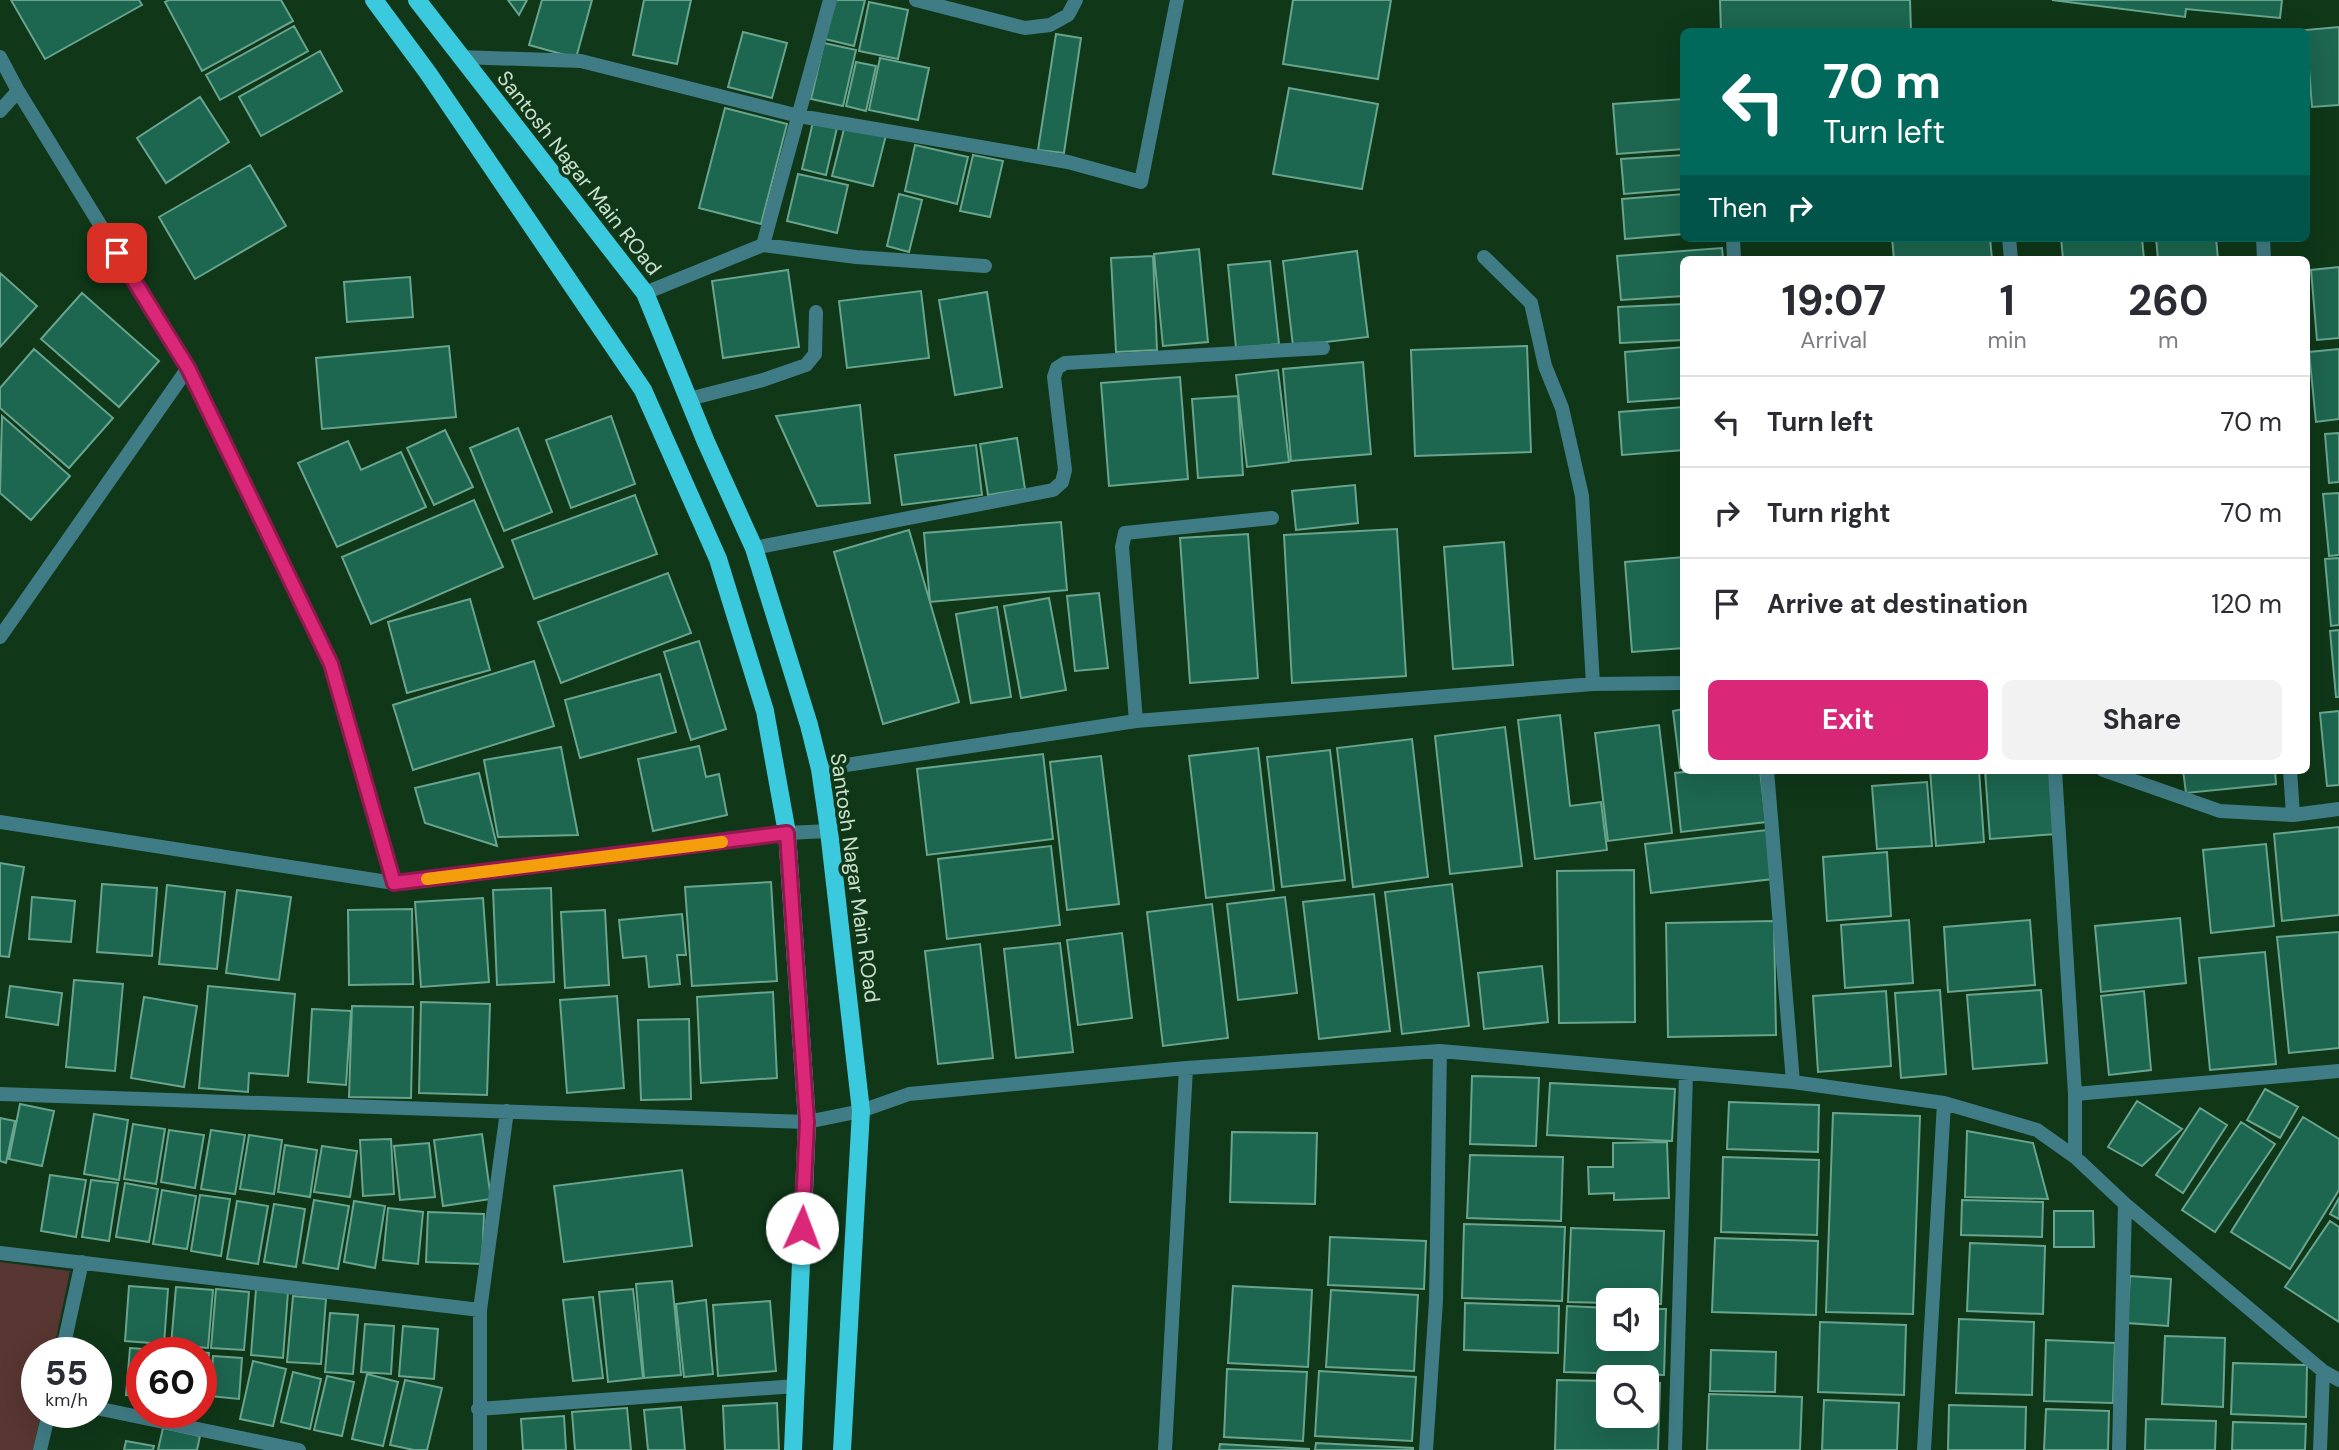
<!DOCTYPE html>
<style>
:root{--surface:#fff;--page:#f2f2f3;--text:#2b2b33;--muted:#7c7c81;--line:#e1e1e2;--accent:#db2777}
body{margin:0;font-family:"DM Sans",sans-serif;background:var(--page);color:var(--text);height:100vh;display:flex;flex-direction:column;font-size:26px;white-space:nowrap}
*{box-sizing:border-box;margin:0}
p{font-size:23px;color:var(--muted)}
.icon{flex:none;width:38px;height:38px;fill:none;stroke:currentColor;stroke-width:2;stroke-linecap:round;stroke-linejoin:round}
.map{position:relative;flex:1;overflow:hidden}
.details{position:absolute;left:1680px;top:256px;width:630px;height:518px;display:flex;flex-direction:column;background:var(--surface);border-radius:10px;box-shadow:0 7px 28px #0002}
.details>*{flex:none}
.top-card{position:absolute;left:1680px;top:28px;width:630px;height:214px;border-radius:10px;box-shadow:0 7px 28px #0002;background:#00695c;color:#fff;overflow:hidden}
.fabs{position:absolute;left:1596px;top:1288px;display:grid;gap:14px}
.fabs a{display:grid;place-items:center;width:63px;height:63px;border-radius:10px;background:var(--surface);box-shadow:0 7px 28px #0002;font-size:35px}
.speed{position:absolute;left:21px;top:1337px;display:flex;gap:14px;font-size:35px;font-weight:700;text-align:center}
.speed>*{display:grid;place-content:center;width:91px;height:91px;border-radius:50%;background:var(--surface);box-shadow:0 7px 28px #0002;line-height:1}
.speed small{font-size:18px;font-weight:400}
.speed .limit{border:10px solid #d22;background:#fff;color:#111}
.pin{position:absolute;display:grid;place-items:center;width:60px;height:60px;color:#fff;margin:-30px;border-radius:14px;box-shadow:0 4px 10px #0006}
.me{position:absolute;width:77px;margin:-38px;rotate:2deg;stroke-linejoin:round;filter:drop-shadow(0 0 5px #0008)}
.turn{display:flex;align-items:center;gap:24px;height:147px;padding:0 28px;font-size:32px}
.turn .icon{width:91px;height:91px;stroke-width:2.5}
.turn b{display:block;font-size:49px;line-height:60px}
.then{display:flex;align-items:center;height:66px;padding:0 28px;background:#0003;gap:14px;font-size:26px}
.eta{display:flex;justify-content:space-evenly;align-items:center;height:119px;text-align:center}
.eta b{font-size:42px;font-weight:700;line-height:49px}
.button{display:flex;gap:14px;margin-top:auto;padding:14px 28px}
.button a{flex:1;height:80px;border-radius:10px;background:var(--accent);color:#fff;font-size:28px;font-weight:700;line-height:80px;text-align:center}
.button a+a{background:var(--page);color:var(--text)}
ul{padding:0;list-style:none}
li{display:flex;align-items:center;gap:21px;height:91px;padding:0 28px;border-top:2px solid var(--line)}
li div{flex:1}
li b{display:block;font-size:26px}
li em{font-style:normal}
.map>svg:first-child{display:block}
</style>
<div class="map">
<svg width="2339" height="1450" viewBox="0 0 2339 1450">
<rect width="100%" height="100%" fill="#0f3718"/>
<path fill="#583631" d="M0,1262l70,9 -17,82h-16v59h4l-8,38h-33z"/>
<path fill="#1d664f" stroke="#69a48e" stroke-width="2" d="M11,0h128l3,5 -97,54z
M169,0h112l12,21 -91,50 -37,-69z
M508,0h19l-8,15z
M542,0h50l-16,58 -47,-13z
M644,0h47l-14,64 -44,-9z
M835,0h30l-11,46 -29,-7z
M1293,0h98l-13,79 -95,-15z
M1720,0h190l1,32h-190z
M2052,0h230l-2,18 -94,-9 -1,8z
M869,2l39,8 -10,49 -39,-8z
M294,26l14,25 -88,49 -14,-25z
M2339,27v78l-27,2 -6,-75 -1,-2z
M743,32l44,11 -15,55 -44,-11z
M1056,34l25,4 -17,115 -26,-3z
M824,43l32,7 -13,56 -32,-7z
M320,51l22,40 -81,45 -22,-39z
M880,58l49,10 -11,52 -49,-10z
M856,62l20,4 -10,45 -20,-5z
M1289,88l89,16 -16,85 -89,-15z
M200,97l29,45 -63,41 -29,-45z
M1684,99v50l-67,5 -4,-50z
M725,108l62,16 -26,100 -62,-16z
M813,122l24,6 -11,47 -24,-6z
M845,125l41,10 -13,51 -41,-10z
M915,145l53,12 -11,47 -52,-13z
M973,155l30,6 -13,56 -30,-6z
M1684,155v34l-60,5 -3,-35z
M250,165l36,61 -91,53 -36,-62z
M798,174l50,11 -11,48 -50,-12z
M899,194l23,6 -13,52 -22,-6z
M1684,194v40l-59,5 -3,-40z
M1892,238h98l2,21h-98z
M2061,238h81l2,21h-81z
M2156,238h60l2,21h-60z
M1722,248l1,11h-39v37l-63,4 -4,-44z
M1199,249l9,93 -45,4 -9,-92z
M1357,251l11,86 -75,9 -10,-85z
M1153,256l4,94 -41,2 -5,-94z
M1270,261l9,83 -43,4 -8,-83z
M2339,267v71l-22,2 -6,-70z
M788,270l11,77 -76,11 -11,-77z
M0,273l37,33 -37,41z
M410,277l3,40 -66,5 -3,-40z
M921,291l8,67 -82,10 -8,-67z
M987,292l15,95 -47,8 -16,-95z
M82,293l77,68 -40,46 -78,-68z
M1684,304v36l-64,3 -2,-36z
M449,346l7,71 -134,12 -6,-71z
M1527,346l4,106 -116,4 -4,-106z
M1684,347v51l-56,4 -3,-50z
M34,349l79,69 -44,50 -69,-60v-20z
M2339,349v70l-23,3 -7,-70z
M1363,362l8,92 -80,7 -8,-92z
M1278,370l11,92 -42,5 -11,-92z
M1180,377l8,102 -79,7 -8,-103z
M1238,396l5,79 -45,3 -6,-79z
M860,405l10,98 -53,3 -41,-90z
M1684,407v43l-62,5 -3,-43z
M2,416l68,60 -39,44 -31,-27z
M611,416l24,68 -64,24 -25,-68z
M518,428l34,84 -48,19 -34,-83z
M445,430l28,57 -39,18 -27,-57z
M2339,433v49l-10,1 -4,-49z
M1017,438l8,51 -37,6 -8,-51z
M348,441l13,29 40,-18 25,55 -89,40 -39,-84z
M976,445l6,50 -80,10 -7,-50z
M1355,485l3,38 -62,7 -4,-39z
M2339,493v62l-10,1 -6,-62z
M635,495l22,59 -123,45 -22,-59z
M474,500l29,67 -132,57 -29,-67z
M1061,522l6,68 -137,12 -6,-69z
M1397,529l9,147 -114,7 -8,-148z
M909,530l50,172 -76,22 -49,-172z
M1248,534l10,144 -68,5 -10,-145z
M1504,542l9,123 -60,4 -9,-122z
M1684,557v91l-52,4 -7,-90z
M2339,558v67l-8,1 -6,-67z
M668,573l23,60 -130,50 -23,-61z
M1099,593l9,75 -33,3 -8,-75z
M1049,598l17,92 -45,8 -17,-92z
M470,599l20,71 -83,23 -19,-71z
M997,607l14,90 -40,6 -15,-89z
M2339,630v67h-3l-6,-66z
M699,641l27,88 -35,11 -27,-88z
M534,661l20,65 -141,44 -20,-65z
M660,674l16,58 -96,26 -15,-58z
M1684,709v58l-4,1 -7,-57z
M2339,711v74l-12,1 -7,-73z
M1560,715l10,91 31,-4 6,48 -72,9 -17,-139z
M1659,725l13,108 -64,8 -13,-108z
M1505,727l17,139 -72,8 -15,-138z
M1412,739l16,138 -75,10 -16,-139z
M699,746l7,31 13,-3 8,41 -74,16 -15,-72z
M561,747l17,88 -80,2 -14,-77z
M1258,748l16,142 -68,8 -17,-142z
M1330,750l15,130 -63,7 -15,-130z
M1043,754l10,85 -126,16 -10,-86z
M1101,756l18,148 -52,6 -17,-148z
M1703,770h57l6,52 -85,10 -6,-59z
M1930,770h49l5,72 -48,4z
M1985,770h67l4,64 -66,5z
M2183,770h92l1,14 -90,9z
M479,773l18,73 -72,-23 -10,-35z
M1927,782l5,64 -55,3 -5,-63z
M2339,827v88l-57,6 -8,-87z
M1767,830l6,49 -122,14 -6,-49z
M2266,844l8,82 -63,7 -8,-83z
M1051,846l9,79 -113,14 -9,-80z
M1887,852l4,64 -64,5 -4,-64z
M0,863l24,4 -15,90 -9,-1z
M1634,870l1,152 -76,1 -2,-152z
M771,882l6,99 -85,5 -7,-99z
M102,884l55,4 -5,68 -55,-4z
M1452,884l17,142 -67,8 -17,-142z
M167,885l58,7 -8,77 -58,-5z
M551,888l3,94 -57,3 -4,-95z
M237,890l54,7 -12,83 -53,-7z
M1374,894l16,137 -71,8 -16,-137z
M32,897l43,4 -4,41 -42,-3z
M1285,897l12,96 -59,7 -11,-96z
M483,898l6,84 -68,5 -6,-85z
M1212,904l16,134 -65,8 -16,-134z
M412,909l1,75 -64,1 -1,-75z
M605,910l4,75 -44,3 -4,-76z
M682,914l4,41h-9l3,29 -31,3 -3,-31 -23,2 -4,-38z
M2180,918l6,65 -85,9 -6,-66z
M1909,920l4,63 -68,5 -4,-63z
M2030,920l5,65 -87,7 -4,-65z
M1774,921l2,114 -108,2 -2,-114z
M2339,932v116l-50,5 -12,-116z
M1122,933l10,85 -54,7 -11,-85z
M1060,943l13,109 -57,6 -12,-109z
M980,944l13,114 -55,6 -13,-113z
M2265,952l11,112 -66,6 -11,-112z
M1542,966l6,56 -64,7 -6,-56z
M74,980l49,4 -8,87 -49,-4z
M10,986l52,7 -4,32 -52,-8z
M208,986l87,8 -7,82 -39,-3 -1,19 -49,-4z
M1940,990l6,84 -45,4 -6,-85z
M2041,990l6,73 -74,6 -6,-74z
M1886,991l5,75 -73,6 -5,-76z
M2144,991l7,79 -42,5 -8,-79z
M773,992l4,86 -76,5 -4,-86z
M617,996l7,92 -57,5 -7,-93z
M144,997l53,9 -13,81 -53,-9z
M421,1002l69,2 -3,91 -68,-2z
M352,1006l61,1 -2,91 -62,-1z
M312,1009l39,2 -5,74 -38,-3z
M689,1019l2,80 -50,1 -3,-80z
M1472,1076l67,2 -3,68 -66,-2z
M1550,1083l125,6 -3,52 -125,-6z
M2265,1089l33,18 -18,31 -33,-18z
M2137,1101l45,28 -40,37 -34,-19z
M1729,1102l90,3 -1,47 -91,-3z
M20,1104l34,7 -12,55 -33,-7z
M2200,1108l27,17 -44,68 -27,-18z
M1833,1113l87,3 -7,198 -87,-2z
M94,1114l34,6 -9,60 -35,-6z
M2303,1117l36,22v51l-49,79 -59,-37z
M0,1118l15,3 -9,42 -6,-2z
M2241,1122l34,22 -60,88 -33,-22z
M133,1124l32,5 -9,55 -32,-5z
M169,1130l35,5 -9,53 -34,-6z
M211,1130l34,5 -10,59 -34,-5z
M1967,1131l66,12 15,56 -83,-2z
M1232,1132l85,1 -2,71 -85,-2z
M482,1134l9,65 -48,7 -9,-66z
M249,1135l33,5 -8,54 -34,-5z
M391,1139l3,55 -31,2 -3,-56z
M1667,1142l2,56 -55,2v-7l-25,1 -1,-27h25v-24z
M429,1143l6,54 -35,3 -6,-54z
M285,1145l32,5 -7,47 -32,-5z
M322,1146l35,5 -7,46 -36,-5z
M1470,1155l93,2 -2,64 -94,-3z
M1723,1157l96,3 -2,75 -96,-3z
M682,1170l10,76 -128,16 -10,-76z
M50,1175l36,5 -10,57 -35,-6z
M91,1180l27,3 -9,58 -27,-4z
M125,1183l33,6 -9,53 -33,-5z
M162,1190l34,6 -9,53 -34,-5z
M200,1195l30,4 -9,57 -30,-5z
M2339,1198v21l-9,-5z
M314,1200l35,6 -11,63 -35,-6z
M1962,1200l81,2 -1,35 -81,-2z
M237,1201l31,5 -10,58 -31,-5z
M354,1201l31,5 -10,62 -31,-6z
M274,1204l31,5 -9,58 -32,-5z
M388,1208l35,4 -5,52 -35,-4z
M2054,1211h39l1,36h-40z
M428,1212l56,2 -2,50 -56,-2z
M2330,1221l9,6v95l-54,-35z
M1464,1224l101,3 -3,74 -100,-3z
M1571,1228l93,3 -3,73h-14v-4h-39v3l-40,-1z
M1330,1237l96,4 -2,48 -96,-4z
M1715,1238l103,3 -2,74 -104,-3z
M1970,1243l75,3 -2,68 -76,-3z
M2130,1276l41,3 -3,47 -41,-3z
M672,1281l9,94 -37,3 -8,-94z
M129,1286l39,3 -4,55 -39,-3z
M1233,1286l79,4 -4,77 -80,-4z
M176,1287l37,3 -5,58 -37,-3z
M216,1289l33,3 -5,58 -33,-2z
M256,1289l32,3 -5,66 -32,-3z
M633,1289l10,89 -35,4 -9,-90z
M1331,1290l87,5 -4,76 -88,-4z
M293,1296l33,3 -5,65 -34,-2z
M593,1297l10,81 -30,3 -10,-81z
M706,1300l7,74 -29,3 -8,-73z
M770,1301l6,70 -58,5 -5,-71z
M1465,1303l94,3 -1,47 -94,-3z
M1567,1306l41,2v31h39v-30h19l-2,66 -100,-3z
M330,1313l28,2 -5,59 -28,-2z
M1959,1319l75,3 -2,73 -76,-2z
M1820,1322l86,3 -2,70 -86,-3z
M365,1324l29,2 -3,48 -30,-2z
M403,1326l35,3 -4,50 -35,-3z
M2165,1336l60,2 -2,69 -61,-3z
M2046,1340l69,3 -2,60 -69,-2z
M130,1348l38,3v2h-26v43l-16,-1z
M174,1350l35,3 -4,49h-4v-49h-27z
M1711,1350l65,2 -1,40 -65,-1z
M213,1356l29,2 -3,41 -29,-3z
M253,1361l33,8 -13,57 -33,-7z
M2233,1363l74,2 -1,52 -75,-3z
M1227,1369l80,3 -4,69 -79,-4z
M1319,1371l97,6 -4,64 -97,-5z
M293,1372l28,7 -11,50 -29,-7z
M367,1374l31,8 -15,64 -31,-7z
M327,1376l27,6 -12,54 -28,-6z
M405,1380l37,8 -15,62h-13l-24,-5z
M1557,1380l51,1v35h39v-34l13,1 -2,67h-103z
M1709,1394l93,3 -2,53h-93z
M1824,1400l75,3 -2,47h-75z
M777,1403l2,47h-54l-2,-44z
M1949,1405l77,2 -1,43h-77z
M681,1407l4,43h-37l-4,-40z
M627,1408l4,42h-56l-3,-38z
M2046,1409l63,2 -1,39h-64z
M564,1416l2,34h-43l-2,-31z
M2146,1419l70,2 -1,29h-70z
M2233,1422l73,2 -1,26h-73z
M163,1428l37,8 -3,14h-39z
M126,1441l28,5 -1,4h-29z
M1316,1443l97,5v2h-98z
M1220,1444l89,5v1h-90z"/>
<g fill="none" stroke-linecap="round" stroke-linejoin="round">
<path stroke="#407c85" stroke-width="14" d="M1136,721l-14,-174 3,-14 147,-15"/>
<path stroke="#407c85" stroke-width="14" d="M916,0l109,28 25,-3 18,-10 8,-15
M0,57l18,34 170,277 143,296 63,219
M459,57l122,4 218,55 269,46 73,20 36,-182
M0,111l18,-20
M1733,238l1,21
M2009,238l2,21
M2263,238l1,21
M763,245l67,-245
M1484,257l47,46 14,63 17,42 20,88 11,188
M645,293l118,-48 93,12 129,9
M689,399l74,-19 43,-15 9,-11 1,-42
M754,548l299,-58 9,-8 3,-12 -11,-93 3,-9 8,-5 258,-15
M0,637l188,-269
M820,769l316,-48 457,-37 91,-1
M1767,770l26,312
M2055,770l20,324v63
M2103,770l117,41 73,4 46,-6
M2290,770l3,45
M0,822l394,61 393,-50 42,-2
M0,1094l807,28 54,-11 48,-17 277,-26 254,-17 353,31 151,21 93,27 38,27 50,47 198,167 16,9
M2075,1094l264,-23
M0,1253l480,57
M62,1353l20,-91
M96,1408l203,42
M478,1409l318,-23
M40,1450l9,-38
M480,1450v-140l27,-199
M1165,1450l21,-382
M1426,1450l10,-149 4,-250
M1675,1450l11,-377
M1924,1450l20,-347
M2119,1450l6,-246
M2320,1450l3,-79"/>
<path stroke="#3bcadd" stroke-width="18" d="M374,0l54,73 215,317 75,169 47,152 22,122 20,289 -14,328
M417,0l228,293 61,149 48,106 55,177 11,44 9,62 32,280 -19,339"/>
</g>
<g fill="none" stroke-linecap="round" stroke-linejoin="round">
<defs>
<path id="route" d="M117,253l71,115 143,296 63,219 393,-50 20,289 -5,106"/>
</defs>
<use href="#route" stroke="#8e194d" stroke-width="18"/>
<use href="#route" stroke="#db2777" stroke-width="12"/>
<path stroke="#f59e0b" stroke-width="12" d="M427,879l295,-37"/>
</g>
<g text-anchor="middle" dominant-baseline="central" stroke-width="7" stroke-linejoin="round" paint-order="stroke">
<g font-size="21" fill="#cbe1cd" stroke="#0f3718">
<text transform="translate(579 173) rotate(52)">Santosh Nagar Main ROad</text>
<text transform="translate(855 878) rotate(82)">Santosh Nagar Main ROad</text>
</g>
</g>
</svg>
<div class="fabs">
<a><svg class="icon" aria-label="sound" viewBox="0 0 24 24"><path d="M4 9h4l5-4v14l-5-4H4zM17 9q2 3 0 6"/></svg></a>
<a><svg class="icon" aria-label="search" viewBox="0 0 24 24"><circle cx="10" cy="10" r="6"/><path d="M15 15l6 6"/></svg></a>
</div>
<div class="speed"><div>55<small>km/h</small></div><div class="limit">60</div></div>
<div class="pin" style="left:117px;top:253px;background:#d93025"><svg class="icon" aria-label="arrive" viewBox="0 0 24 24"><path d="M6 21V4h12l-3 4 3 4H6"/></svg></div>
<svg class="me" style="left:802px;top:1228px" viewBox="-20 -20 40 40"><circle r="19" fill="#fff"/><path d="M0-13L10 11 0 6-10 11z" fill="#db2777"/></svg>
<div class="top-card">
<div class="turn"><svg class="icon" aria-label="left" viewBox="0 0 24 24"><path d="M17 20v-9H6M10 6l-5 5 5 5"/></svg><div><b>70 m</b>Turn left</div></div>
<div class="then">Then<svg class="icon" aria-label="right" viewBox="0 0 24 24"><path d="M7 20v-9h11M14 6l5 5-5 5"/></svg></div>
</div>
<section class="details">
<div class="eta">
<div><b>19:07</b><p>Arrival</p></div>
<div><b>1</b><p>min</p></div>
<div><b>260</b><p>m</p></div>
</div>
<ul>
<li><svg class="icon" aria-label="left" viewBox="0 0 24 24"><path d="M17 20v-9H6M10 6l-5 5 5 5"/></svg><div><b>Turn left</b></div><em>70 m</em></li>
<li><svg class="icon" aria-label="right" viewBox="0 0 24 24"><path d="M7 20v-9h11M14 6l5 5-5 5"/></svg><div><b>Turn right</b></div><em>70 m</em></li>
<li><svg class="icon" aria-label="arrive" viewBox="0 0 24 24"><path d="M6 21V4h12l-3 4 3 4H6"/></svg><div><b>Arrive at destination</b></div><em>120 m</em></li>
</ul>
<div class="button"><a>Exit</a><a>Share</a></div>
</section>
</div>
